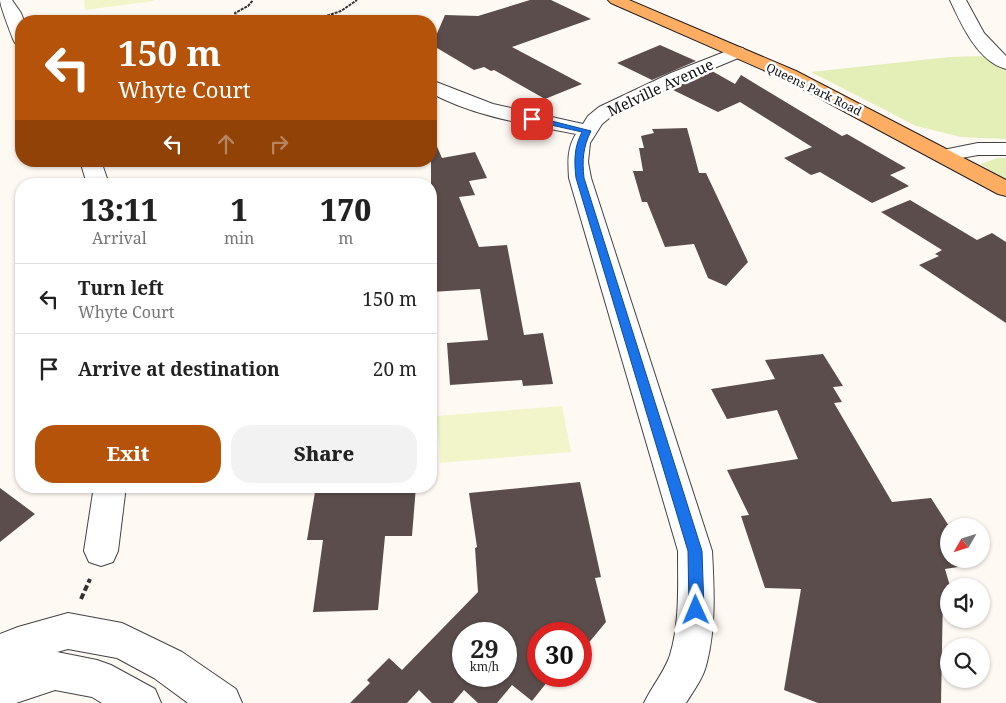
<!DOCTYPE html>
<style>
:root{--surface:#fff;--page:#f2f2f2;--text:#222;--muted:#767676;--line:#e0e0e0;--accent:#b45309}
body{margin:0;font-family:"Noto Serif",serif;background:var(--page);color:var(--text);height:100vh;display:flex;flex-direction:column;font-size:19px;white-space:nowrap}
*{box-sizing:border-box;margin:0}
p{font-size:16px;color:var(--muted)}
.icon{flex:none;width:28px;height:28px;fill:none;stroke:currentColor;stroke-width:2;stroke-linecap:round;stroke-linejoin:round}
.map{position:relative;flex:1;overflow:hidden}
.sheet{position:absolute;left:15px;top:178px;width:422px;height:315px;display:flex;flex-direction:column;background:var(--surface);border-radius:20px;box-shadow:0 1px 4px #0004}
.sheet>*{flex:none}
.banner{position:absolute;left:15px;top:15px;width:422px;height:152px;border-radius:20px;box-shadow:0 1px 4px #0004;background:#b45309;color:#fff;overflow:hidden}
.needle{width:32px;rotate:231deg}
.buttons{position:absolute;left:940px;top:518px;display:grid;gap:10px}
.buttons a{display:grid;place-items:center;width:50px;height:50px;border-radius:50%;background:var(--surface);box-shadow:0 1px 4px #0004;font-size:25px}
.speed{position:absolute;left:452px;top:622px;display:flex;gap:10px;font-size:25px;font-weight:700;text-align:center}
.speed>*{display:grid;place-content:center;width:65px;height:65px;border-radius:50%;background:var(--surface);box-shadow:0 1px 4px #0004;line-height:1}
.speed small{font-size:12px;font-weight:400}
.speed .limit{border:8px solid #d22;background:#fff;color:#111}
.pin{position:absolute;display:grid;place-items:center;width:42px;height:42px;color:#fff;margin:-21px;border-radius:10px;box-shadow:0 2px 8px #0006}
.me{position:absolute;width:55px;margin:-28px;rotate:359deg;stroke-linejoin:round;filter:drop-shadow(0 0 4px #0008)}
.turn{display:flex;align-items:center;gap:18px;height:105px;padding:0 20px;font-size:22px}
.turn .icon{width:65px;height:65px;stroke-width:2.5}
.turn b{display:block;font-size:35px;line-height:42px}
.lanes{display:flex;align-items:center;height:48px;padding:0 20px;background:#0003;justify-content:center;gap:25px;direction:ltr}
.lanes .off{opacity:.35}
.eta{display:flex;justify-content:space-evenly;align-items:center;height:85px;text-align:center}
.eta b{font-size:30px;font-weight:800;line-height:35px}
.primary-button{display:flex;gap:10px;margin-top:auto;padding:10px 20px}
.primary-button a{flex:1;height:58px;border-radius:20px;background:var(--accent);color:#fff;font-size:20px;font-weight:800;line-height:58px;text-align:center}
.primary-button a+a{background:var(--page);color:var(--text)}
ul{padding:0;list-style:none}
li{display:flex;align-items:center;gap:15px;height:70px;padding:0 20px;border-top:1px solid var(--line)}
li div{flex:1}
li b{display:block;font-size:19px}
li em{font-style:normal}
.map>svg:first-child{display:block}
</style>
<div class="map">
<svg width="1006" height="703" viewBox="0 0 1006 703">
<rect width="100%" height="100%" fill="#fff9f3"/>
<path fill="#e4efb7" d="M983,56l23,15v68l-45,-2 -45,-11 -105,-54 138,-15z
M998,158h8v22l-26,-16z"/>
<path fill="#f2f5ca" d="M84,0h69l1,1 -69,9z
M562,406l9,46 -131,11 -3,-47z"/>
<path fill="#5a4d4b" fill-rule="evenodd" d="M530,0h21l40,19 -79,28 70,37 -37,15 -51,-29 -3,1 -7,-4 -10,3 -42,-25 13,-30 33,1z
M660,45l36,16 -44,19 -35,-17z
M712,71l23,13 6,-9 101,61 5,-2 59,34 -16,7 19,11 -37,17 -52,-31 -9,3 -27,-17 28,-11 -72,-45 -22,10 -47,-23z
M687,128l12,45h7l42,89 -22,24 -18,-8 -14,-34 -29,3 -18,-45h-5l-9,-31h10l-4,-23h5l-3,-12 13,-3 -2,-4z
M431,133l11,25 33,-6 12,26 -18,3 6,14 -16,2 20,50 28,-2 17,90 19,-2 10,51 -30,2 -1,-6 -72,5 -3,-42 41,-3 -8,-51 -49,3z
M910,200l67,40 15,-7 14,9v81l-87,-58 20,-9 -4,-2 7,-4 -61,-38z
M823,354l20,32 -10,1 9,15 -8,1 58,99 39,-4 18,28v33h18l4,6 -26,4 5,17h-1v6h-6l-2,111h-123l-34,-13 17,-101 -36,-1 -24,-72 8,-1 -22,-45 71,-11 -21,-49 -50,9 -16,-30 64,-10 -10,-19z
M580,482l21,95 -6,1 11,44 -25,30v-18h-42v42h13l-20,25 -20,-16 -15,18h-19l-14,-13 -11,13h-21l-13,-13 -12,13h-57l20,-20 -3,-3 22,-22 13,12 76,-78 -3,-44 2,-1 -8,-54zM464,634h42v42h-42z
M316,486h100l-4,50h-27l-7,74 -65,2 10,-72h-16z
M0,488l35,26 -35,28z"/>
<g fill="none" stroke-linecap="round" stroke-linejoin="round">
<defs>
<path id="minor" d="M0,0h12l9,13 3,8h-3v23l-6,-1 -2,-4c-3,-8 -13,-33 -13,-39z
M950,0h16l18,33 22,23v13c-28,-7 -45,-45 -56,-69z
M737,47l6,1 3,4 -3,4 -60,25 -70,34 -11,9 -12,19 -2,19 3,16 121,373c2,37 4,75 -5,111 -3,15 -13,28 -21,41h-42c7,-15 22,-34 26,-48 10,-33 8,-69 8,-104l-109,-373c-1,-16 -2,-30 7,-44 -49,-10 -101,-17 -145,-41v-13l62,24 90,20 5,-8 11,-9 72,-34z
M978,143h28v12h-28l-33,6 -7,-2 -3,-4 3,-4z
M80,161h21l8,23h-22z
M94,486h32l-8,65 -5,11 -12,4 -12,-4 -5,-11z
M68,613l54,10 60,29 54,37 6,14h-54l-34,-25 -37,-20 -49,-9 -11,3 40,8 14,5 44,24 6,14h-59l-10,-6 -37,-7 -39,13h-16v-69l18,-7z"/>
<path id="major" d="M608,0h21l167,71 210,109v16l-8,-2 -214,-115 -173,-76z"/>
</defs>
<use href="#minor" stroke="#434343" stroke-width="2"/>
<use href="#major" stroke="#212121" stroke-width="2"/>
<path stroke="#323232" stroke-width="2" stroke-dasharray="3 1" stroke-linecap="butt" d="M240,21l-5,-8 13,-7 5,-6
M312,21l29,-10 16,-11"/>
<path stroke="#323232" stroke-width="4" stroke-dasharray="6 3" stroke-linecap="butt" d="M81,599l9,-20"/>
<use href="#minor" fill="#fff" fill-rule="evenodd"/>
<use href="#major" fill="#ffad63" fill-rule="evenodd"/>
</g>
<path fill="#1a73e8" stroke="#114b97" d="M532,116l59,15c-8,16 -9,29 -7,47l118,373 2,59 -3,5 -5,2 -5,-2 -2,-5 -1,-59 -112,-373c-2,-17 -2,-31 6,-46l-53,-12 -1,-1z"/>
<g text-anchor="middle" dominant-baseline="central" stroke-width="5" stroke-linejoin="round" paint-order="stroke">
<g font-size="12" fill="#101010" stroke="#fff">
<text transform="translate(814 89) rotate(26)">Queens Park Road</text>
</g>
<g font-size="15" fill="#101010" stroke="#fff">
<text transform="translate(660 87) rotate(-25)">Melville Avenue</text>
</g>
</g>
</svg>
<div class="buttons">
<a><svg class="needle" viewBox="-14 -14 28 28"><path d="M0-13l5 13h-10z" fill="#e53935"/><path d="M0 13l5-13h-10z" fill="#767676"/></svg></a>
<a><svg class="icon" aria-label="sound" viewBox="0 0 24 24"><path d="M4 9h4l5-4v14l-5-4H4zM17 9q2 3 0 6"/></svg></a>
<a><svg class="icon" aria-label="search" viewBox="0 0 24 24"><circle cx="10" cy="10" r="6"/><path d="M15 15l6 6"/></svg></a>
</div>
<div class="speed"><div>29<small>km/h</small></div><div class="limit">30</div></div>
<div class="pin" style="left:532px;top:119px;background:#d93025"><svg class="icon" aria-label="arrive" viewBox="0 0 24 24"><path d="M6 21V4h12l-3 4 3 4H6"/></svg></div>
<svg class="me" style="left:696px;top:610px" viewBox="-20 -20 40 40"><path d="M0-17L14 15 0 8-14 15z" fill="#1a73e8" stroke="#fff" stroke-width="4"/></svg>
<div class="banner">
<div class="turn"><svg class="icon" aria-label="left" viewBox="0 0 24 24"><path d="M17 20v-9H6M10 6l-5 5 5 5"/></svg><div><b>150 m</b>Whyte Court</div></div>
<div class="lanes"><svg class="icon" aria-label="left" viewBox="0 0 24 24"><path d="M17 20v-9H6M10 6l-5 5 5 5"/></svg><svg class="icon off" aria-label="ahead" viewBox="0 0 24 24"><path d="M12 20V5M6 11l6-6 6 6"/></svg><svg class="icon off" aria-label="right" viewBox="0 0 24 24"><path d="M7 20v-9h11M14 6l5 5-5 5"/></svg></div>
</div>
<section class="sheet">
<div class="eta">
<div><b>13:11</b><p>Arrival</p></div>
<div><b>1</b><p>min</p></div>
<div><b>170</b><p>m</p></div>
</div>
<ul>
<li><svg class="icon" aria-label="left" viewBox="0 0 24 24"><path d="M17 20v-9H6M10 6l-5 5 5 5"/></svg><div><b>Turn left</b><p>Whyte Court</p></div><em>150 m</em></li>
<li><svg class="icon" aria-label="arrive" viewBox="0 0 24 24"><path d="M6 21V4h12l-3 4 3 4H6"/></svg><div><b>Arrive at destination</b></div><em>20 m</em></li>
</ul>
<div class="primary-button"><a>Exit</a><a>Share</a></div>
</section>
</div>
